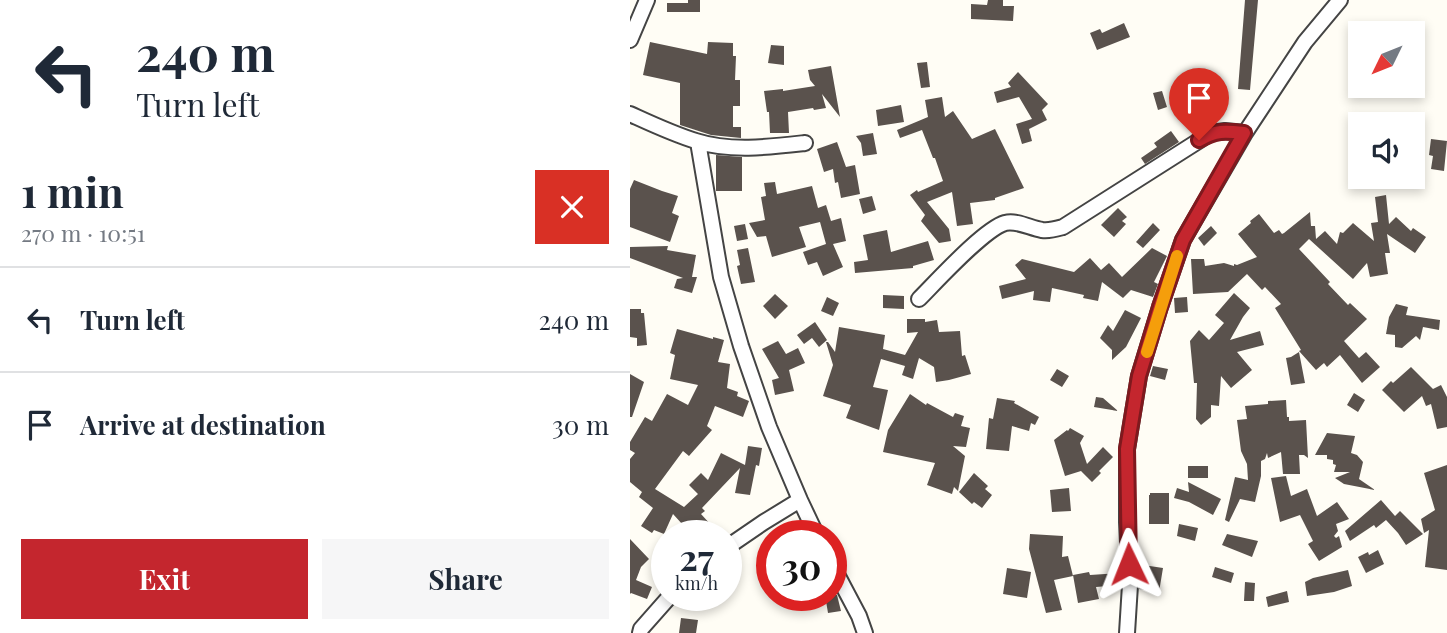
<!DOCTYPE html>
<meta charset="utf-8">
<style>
:root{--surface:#fff;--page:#f6f6f7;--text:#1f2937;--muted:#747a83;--line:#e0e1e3;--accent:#c4262e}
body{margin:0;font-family:"Playfair Display",serif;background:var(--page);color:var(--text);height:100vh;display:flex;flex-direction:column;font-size:26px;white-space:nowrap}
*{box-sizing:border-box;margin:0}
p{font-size:23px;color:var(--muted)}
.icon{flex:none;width:38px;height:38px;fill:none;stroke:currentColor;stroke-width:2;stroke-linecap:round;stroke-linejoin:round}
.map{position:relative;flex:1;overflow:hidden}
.drawer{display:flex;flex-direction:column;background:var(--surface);width:630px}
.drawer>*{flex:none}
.top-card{background:#fff;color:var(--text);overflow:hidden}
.needle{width:46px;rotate:227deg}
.controls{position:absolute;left:718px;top:21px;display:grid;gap:14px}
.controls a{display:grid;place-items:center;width:77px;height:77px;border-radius:0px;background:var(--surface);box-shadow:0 4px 10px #0003;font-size:35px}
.speed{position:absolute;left:21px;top:520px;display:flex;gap:14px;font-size:35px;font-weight:700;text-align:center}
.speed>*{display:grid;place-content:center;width:91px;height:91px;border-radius:50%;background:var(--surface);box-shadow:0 4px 10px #0003;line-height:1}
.speed small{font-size:18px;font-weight:400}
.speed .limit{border:10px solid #d22;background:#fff;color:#111}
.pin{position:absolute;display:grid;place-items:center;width:60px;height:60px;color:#fff;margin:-72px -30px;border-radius:50% 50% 50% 0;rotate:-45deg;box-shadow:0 0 7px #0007}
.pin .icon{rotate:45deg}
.me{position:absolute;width:77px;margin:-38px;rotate:358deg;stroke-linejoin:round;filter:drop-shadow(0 0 5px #0008)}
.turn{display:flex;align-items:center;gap:24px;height:147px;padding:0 21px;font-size:32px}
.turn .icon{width:91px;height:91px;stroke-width:2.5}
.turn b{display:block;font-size:49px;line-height:60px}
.round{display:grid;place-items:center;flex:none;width:74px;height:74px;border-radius:0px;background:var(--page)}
.summary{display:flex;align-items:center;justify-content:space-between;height:119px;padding:0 21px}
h1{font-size:42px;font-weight:700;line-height:52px}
.primary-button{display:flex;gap:14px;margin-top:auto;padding:14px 21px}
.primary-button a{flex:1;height:80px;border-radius:0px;background:var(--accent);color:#fff;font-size:28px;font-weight:700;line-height:80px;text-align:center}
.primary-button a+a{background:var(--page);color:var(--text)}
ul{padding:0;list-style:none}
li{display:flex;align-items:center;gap:21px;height:105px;padding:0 21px;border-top:2px solid var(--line)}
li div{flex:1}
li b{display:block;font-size:26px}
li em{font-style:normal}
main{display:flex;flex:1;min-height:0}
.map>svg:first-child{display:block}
</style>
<main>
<section class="drawer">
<div class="top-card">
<div class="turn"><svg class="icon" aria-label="left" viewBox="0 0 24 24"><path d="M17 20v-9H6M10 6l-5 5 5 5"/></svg><div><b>240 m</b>Turn left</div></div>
</div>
<div class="summary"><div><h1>1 min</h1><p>270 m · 10:51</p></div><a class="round" style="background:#d93025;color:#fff"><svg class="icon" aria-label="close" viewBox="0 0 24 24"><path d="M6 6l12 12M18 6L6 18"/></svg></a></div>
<ul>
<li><svg class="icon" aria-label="left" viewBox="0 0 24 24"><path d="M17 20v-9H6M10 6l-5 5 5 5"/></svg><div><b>Turn left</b></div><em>240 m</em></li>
<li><svg class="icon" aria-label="arrive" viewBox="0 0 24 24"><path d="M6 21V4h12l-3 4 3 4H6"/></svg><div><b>Arrive at destination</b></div><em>30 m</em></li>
</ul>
<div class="primary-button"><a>Exit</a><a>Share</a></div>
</section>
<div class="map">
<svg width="817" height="633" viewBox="0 0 817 633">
<rect width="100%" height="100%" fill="#fffdf5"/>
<path fill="#5a524d" d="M58,0h12v12h-33v-9h21z
M358,0h15v6h11l-1,15 -42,-2v-15l16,1z
M615,0h13l-8,90 -12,-1z
M770,21l3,12h-40v-5z
M494,23l6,14 -33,13 -7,-17 10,-4 2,4z
M20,42l57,12 1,-12 25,1v13h3l-1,24h5v26h-7v21h8v11l-30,-3 -31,-10v-42l-37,-8z
M141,45l13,1v19l-16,-2z
M297,62l3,25 -9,1 -4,-25z
M201,66l9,51 -18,-23 4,14 -12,2 -1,-2 -25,4 1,21h-19l-1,-21h-2l-3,-21 19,-2v2l32,-5 -5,-6 -2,-10z
M388,72l30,32 -6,6 5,10 -18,9 3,12 -10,3 -6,-20 16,-5 -13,-22 -22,6 -3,-11 17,-5 -3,-4z
M532,91l5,16 -9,3 -5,-17z
M312,97l3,20 8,-6 19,28 23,-10 29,59 -29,10v2l-25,3 3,21 -16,2 -5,-34 -25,10 22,27 2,12 -12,2 -18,-22 4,-6 -15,-20 7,-5 1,2 25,-11 -8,-23h-2l-11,-28 -22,8 -3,-8 31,-13 -3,-17z
M271,105l3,17 -26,4 -2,-16z
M541,131l8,11 -34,22 -4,-6 16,-11 -3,-4z
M243,133l4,21 -14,2 -2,-13 -5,-7z
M801,139l16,2 -3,30 -13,-2 2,-13 -4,-1z
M207,142l9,25 9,-2 5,29 -19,4 -3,-16 -3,1 -2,-14 -9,3 -7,-23z
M86,155l26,2v34h-26z
M4,180l28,11 16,5 -6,17 7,3 -9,26 -40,-15v-38z
M145,182l2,12 35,-8 6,22 8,-3 5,16 10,-3 5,23 -13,3 10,23 -20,9 -6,-14 -9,3 -5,-13 23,-8 -6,-22 -21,5 7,20 -34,10 -6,-21 -9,1 -8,-14 16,-3 -4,-23 5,-1 -2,-13z
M756,195l3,29 7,-7 15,14 2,-3 13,9 -11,16 -28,-19 3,19h-5l3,21 -18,3 -3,-14 -14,16 -44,-40 -10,10 31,33 -2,2 20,21 2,-2 17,16 -23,22 15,17 7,-6 14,15 -18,16 -22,-28 -13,12 -3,-4 -8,7 -17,-19 2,-1 -26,-42 6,-4 -16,-17 -3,3 -15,-16 -19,18 -35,2 -2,-35h13l1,7 19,-3 10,3v-2l3,1 20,-8 -19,-23 13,-11 -1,-2 9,-7 15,19 5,-3 3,4 2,-1 26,-21 1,14h4l1,13 9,-8 12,13 3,-12 3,1 10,-10 21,18 -3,-18 7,-1 -3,-25z
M242,196l4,14 -13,4 -4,-15z
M488,208l9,9 -5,4 4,3 -12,13 -13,-12z
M523,223l7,7 -17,18 -7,-6z
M115,224l3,15 -11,2 -3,-15z
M581,226l6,7 -13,13 -6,-8z
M257,230l4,22 37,-11 6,19 -21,6v2l-58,5 -1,-11 14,-2 -5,-25z
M38,246l-1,4 29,5 -4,22h5l-5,16 -18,-5 3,-9 6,-1 -53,-20v-11z
M118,248l7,34 -14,2 -4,-18 3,-1 -3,-15z
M522,248l15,8 -13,26 4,2 -5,13 -22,-7 -8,8 -21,-16 -4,19 -15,-3 1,-3 -32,-7 -2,14 -17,-2 1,-9 -32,8 -3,-13 27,-7 -11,-14 7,-6 52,13 16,-14 11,12 8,-7 13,14z
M604,293l16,15 -7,9 -13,23 30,-9 4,14 -27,7 15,18 -21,18 -10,-12 -2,30 -8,-1v12l-10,8 -5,-6 1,-36h-3l-4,-42 9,-11 10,10 15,-17 -9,-8z
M145,294l13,12 -13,13 -12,-13z
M253,295l21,1v13l-21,-1z
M197,297l12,6 -6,13 -12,-5z
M557,297l1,15 -13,1 -1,-15z
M766,304l12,3 -2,8 34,5 -1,10 -16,-3 -3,13 -4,-4 -14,12 -7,-1v-12l-9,-1 3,-17z
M0,309h11v4h3l3,32 -10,1v-8l-7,-1z
M495,310l16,8 -15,29 -14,13v-10l-12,-12 8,-13 5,6z
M277,319h18v3l12,-2 2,12 21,-1 2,25 3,-1 6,19 -22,6 -13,2 -2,-15 -15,-9 -6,21 -11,-4 3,-9 -24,-7 -8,28 15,3 -9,40 -33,-12 5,-13 -28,-9 10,-31 -7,-23h2l7,10 4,-25 46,8 -2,14 22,6 13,-23 -11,1z
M185,322l12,18 -8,7 -7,-9 -8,6 -7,-9z
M47,329l36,10v-2l11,3 -6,22 12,2 -3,24 11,4 -1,4 12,5 -6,16 -28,-11 -8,20 5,4 -23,26 -6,-5 -28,38 29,18 14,-13 -9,-9 12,-12 7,7 13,-27 24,12 3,-19 14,2 -3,18 -3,-1 -6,30 -15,-2 5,-25 -38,40 3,3 -4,3 20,22h-28l-20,-22 -9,20 -10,-4 -2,3 -11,-7 12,-18 -14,-11 3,-5 -12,-10v-23l5,-6 -5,-3v-8l15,-25 7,4 15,-27 21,11 10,-20 -28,-6 5,-24 -5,-2z
M148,341l8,13 12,-6 7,15 -16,7 5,21 -19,4 -3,-15 7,-2 -17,-29z
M669,352l6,31 -14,2 -5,-27 5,-1z
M523,366l15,3 -3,11 -15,-4z
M781,367l22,22 8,-4 6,12v30l-10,2 -6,-25 -5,2 -4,-10 -18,16 -22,-22 9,-9 2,2z
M427,369l12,7 -7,11 -12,-7z
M0,374l14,8 -12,35h-2z
M724,393l11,7 -7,12 -11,-7z
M280,394l16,11 1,-2 26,14 2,-4 9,3 -3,10 9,2 -4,19 -13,-1 12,10 -7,35 -4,-4 -2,7 -25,-9 8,-22 -52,-11 5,-22z
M466,397l7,1 15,13 -24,-4z
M367,398l18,3 -1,2 25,14 -4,8 -4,-2 -2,8 -17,-5 -3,25 -23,-2 3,-31 4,1z
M656,400l1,17h2v4l17,-1 2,38 -4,-3h-5l1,19h-17l-2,-22 -13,6 -1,-5 -2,6 -4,2v15l-6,26 -15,-3 -11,23 -4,-2 10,-43 13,3 -1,-16 -6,-13 -4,-31 10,-1 -2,-13 23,-2v-3z
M440,428l14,8 -4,7 7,21 16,-17 10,10 -14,14 2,2 -9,9 -11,-11 -16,5 -11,-36 13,-10 1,1z
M697,433l28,3 -4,17 6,2 6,7 -4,17 16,11 -31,-6 -9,-6 15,-6h-16l2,-7 -3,-1v-4l-6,-1v-4h-12z
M817,465v105l-22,-3 4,-37 -5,3 -3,-14 14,-9 -11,-37z
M558,466h20v12h-20z
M344,473l14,13 -3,3 7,6 -10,13 -8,-6 -2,2 -13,-12z
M656,476l5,20 16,-7 10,27 20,-14 12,17 -13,5 2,7 -4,5 2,2 3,-2 3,11 -23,14 -11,-17 5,-3 -13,-26 -20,7 -9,-44z
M558,482l33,17 -8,16 -24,-13 -15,-4 3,-10 12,4z
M439,488l2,23 -19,1 -2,-22z
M520,493h19v31h-20v-29h1z
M751,500l14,16 5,-5 23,23 -17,11 -8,-12 -12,-13 -10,8 -2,-3 -24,16 -5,-10z
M549,524l19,4 -3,13 -18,-5z
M400,534l33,2 -1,21 6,-1 5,20 -19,4 8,30 -16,3 -17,-64z
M597,534l31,7 -6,16 -30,-12z
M0,539l19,20 -8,8 -5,13 16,7 -5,12 -16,-6 -1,1z
M748,550l6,14 -18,9 -8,-16 10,-5 1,3z
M513,565l20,3 -4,24 -20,-3v-17l3,-1z
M585,567l19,6 -3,10 -19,-6z
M377,568l24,4 -4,26 -24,-4z
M718,570l4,16 -18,6 -27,4 -2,-14 8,-4z
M459,572l1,3 30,-2v12l-24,2 3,12 -21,4 -5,-28z
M615,582l10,1 -1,18h-10z
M657,591l2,11 -21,5 -2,-10z
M195,595h12l4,16 -13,2z
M51,618l17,2 -2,13h-17z"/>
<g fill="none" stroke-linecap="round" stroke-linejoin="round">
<defs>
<path id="minor" d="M0,40l17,-40
M0,114c22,10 43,20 66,27 34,11 74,6 109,2
M68,142l23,135 20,69 28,81 31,73 17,36
M289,299c17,-17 65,-70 86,-76 12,-3 25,5 37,7 8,1 14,-1 21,-3l148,-94 14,-2 20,2
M96,548l38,-26 36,-22
M201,563l28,53 6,17
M10,633l1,-4 30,-34
M497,633l3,-48 -3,-63v-73l12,-73 21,-69 23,-67 62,-107 60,-91 35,-42"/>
</defs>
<use href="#minor" stroke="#444" stroke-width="18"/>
<use href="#minor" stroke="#fff" stroke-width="14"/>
</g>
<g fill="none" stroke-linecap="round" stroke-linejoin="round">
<defs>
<path id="route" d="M499,564l-2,-115 12,-73 21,-69 23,-67 61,-107c-19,-2 -28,-3 -45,7"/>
</defs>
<use href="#route" stroke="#7f191e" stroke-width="18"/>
<use href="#route" stroke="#c4262e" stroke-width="12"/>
<path stroke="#f59e0b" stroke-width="12" d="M517,352l30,-96"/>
</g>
</svg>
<div class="controls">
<a><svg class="needle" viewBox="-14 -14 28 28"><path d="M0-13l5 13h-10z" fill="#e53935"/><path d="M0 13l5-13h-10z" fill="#747a83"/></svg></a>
<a><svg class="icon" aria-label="sound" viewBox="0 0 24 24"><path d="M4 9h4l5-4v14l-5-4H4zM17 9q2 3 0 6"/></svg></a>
</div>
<div class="speed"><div>27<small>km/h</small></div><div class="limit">30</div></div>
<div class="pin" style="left:569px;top:140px;background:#d93025"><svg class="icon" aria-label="arrive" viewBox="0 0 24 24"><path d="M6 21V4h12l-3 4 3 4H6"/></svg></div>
<svg class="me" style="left:499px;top:564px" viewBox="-20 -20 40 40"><path d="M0-17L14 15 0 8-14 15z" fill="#c4262e" stroke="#fff" stroke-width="4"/></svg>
</div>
</main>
